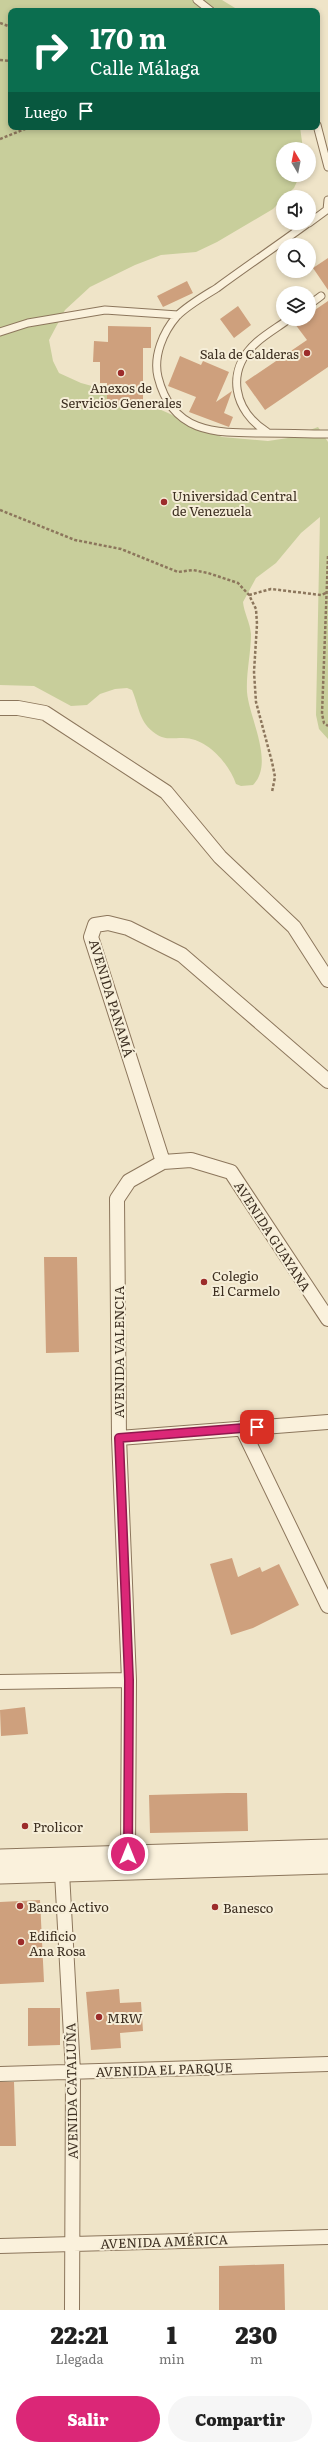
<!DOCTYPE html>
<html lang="es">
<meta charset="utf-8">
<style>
:root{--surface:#fff;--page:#f6f6f6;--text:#222;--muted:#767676;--accent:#db2777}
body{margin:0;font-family:Literata,serif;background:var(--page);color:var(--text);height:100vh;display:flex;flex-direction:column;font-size:15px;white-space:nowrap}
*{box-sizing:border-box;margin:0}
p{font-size:13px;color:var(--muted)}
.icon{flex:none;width:22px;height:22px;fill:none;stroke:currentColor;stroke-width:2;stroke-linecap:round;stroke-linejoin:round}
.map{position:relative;height:2310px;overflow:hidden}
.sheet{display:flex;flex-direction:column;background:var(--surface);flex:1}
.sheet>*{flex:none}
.top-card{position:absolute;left:8px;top:8px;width:312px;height:122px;border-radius:8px;box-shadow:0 2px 6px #0003;background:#0b6e4f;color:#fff;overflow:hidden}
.needle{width:26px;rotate:350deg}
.buttons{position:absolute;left:276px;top:142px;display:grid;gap:8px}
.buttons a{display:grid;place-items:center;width:40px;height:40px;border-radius:50%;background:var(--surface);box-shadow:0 2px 6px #0003;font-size:20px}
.pin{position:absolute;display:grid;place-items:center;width:34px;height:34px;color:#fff;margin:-17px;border-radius:8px;box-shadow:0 2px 6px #0006}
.me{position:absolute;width:44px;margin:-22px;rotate:0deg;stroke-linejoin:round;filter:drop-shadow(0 0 3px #0008)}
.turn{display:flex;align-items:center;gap:14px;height:84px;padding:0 16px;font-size:18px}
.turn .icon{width:52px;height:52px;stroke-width:2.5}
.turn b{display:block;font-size:28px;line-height:34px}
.then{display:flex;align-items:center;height:38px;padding:0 16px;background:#0003;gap:8px;font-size:15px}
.eta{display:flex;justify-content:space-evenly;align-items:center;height:68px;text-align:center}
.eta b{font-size:24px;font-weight:800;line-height:28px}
.cta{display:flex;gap:8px;margin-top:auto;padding:8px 16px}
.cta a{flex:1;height:46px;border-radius:24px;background:var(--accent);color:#fff;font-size:16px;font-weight:800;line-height:46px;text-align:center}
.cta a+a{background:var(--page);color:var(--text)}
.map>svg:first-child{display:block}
</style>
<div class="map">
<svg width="328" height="2310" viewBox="0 0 328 2310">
<rect width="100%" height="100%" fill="#efe4c8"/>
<path fill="#c8ce9b" d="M0,0h222l18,11h-229v116h289l3,22h-20v26h17l-6,13 -21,21 -56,33 -21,10 -35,3 -26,10 -45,22 -25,23 -16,30 4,21 6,12 22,10 51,14 90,40 46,4 20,-3 30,-11 10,15v297l-9,-10 -3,-14 4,-198 -19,16 -25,30 -20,15 -13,24c1,11 7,20 8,32 0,19 -5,39 -4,58 2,26 28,71 6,93l-12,1 -5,-2c-7,-21 -30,-47 -54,-46 -10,0 -17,2 -26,-4 -17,-11 -17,-28 -24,-44l-5,-2 -12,1 -15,5 -13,11 -16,1 -37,-20 -34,-1z"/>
<path fill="#cea07d" d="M328,258v32l-15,-22z
M187,281l6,12 -30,14 -6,-11z
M328,301v66l-63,43 -20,-28 62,-42 -12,-16 7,-5h7v-5z
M238,306l13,19 -17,13 -14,-19z
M108,326l43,1v21h-8v59h-36v-24h-7v-21h-7l1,-21 14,1z
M180,356l21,9 2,-4 26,11 -13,30 16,-11 -8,22 9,4 -4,10 -40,-15 7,-15 -28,-11z
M44,1257h33l2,95 -33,1z
M232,1558l6,19 22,-10 2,5 17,-8 20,41 -46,23 -22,7 -21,-71z
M25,1707l3,27 -27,2 -1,-26z
M227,1793h20l1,38 -98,2 -1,-38z
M40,1900l4,82 -44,2v-82z
M119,1989l1,14 21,-1 2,29 -23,2 1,15 -30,2 -5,-58z
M28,2008h32v37l-32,1z
M0,2082h14l2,64h-16z
M284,2264l1,46h-66v-44z"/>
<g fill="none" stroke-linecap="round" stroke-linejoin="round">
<defs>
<path id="service" d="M197,0l14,11
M317,125l11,42
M327,210l1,-10
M308,223c-30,22 -61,43 -91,65 -13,8 -29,17 -40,28 -14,16 -24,40 -19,61 14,56 56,56 103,56 22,0 45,1 67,1
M309,223l19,-14
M309,305l12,-9
M0,332l28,-9 77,-13 73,5
M267,432c-33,-21 -43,-61 -10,-90 9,-8 21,-15 32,-23"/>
<path id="minor" d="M0,708h18l27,5 121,79 54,65 74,70 34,53
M163,1162l-72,-225 4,-12 13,-2 20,5 54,27 146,126
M242,1428l86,178
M119,1438l209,-16
M0,1682l129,-2
M128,1854l1,-174 -10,-242 -2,-239 12,-18 34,-19 28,-2 40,12 97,147
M62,1873l11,199 -1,238
M0,2074l328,-10
M0,2246l328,-9"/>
<path id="tertiary" d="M0,1858l328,-10
M0,1875l328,-10"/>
</defs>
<use href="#service" stroke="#8c765c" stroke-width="9"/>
<use href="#minor" stroke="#8c765c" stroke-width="16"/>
<use href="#tertiary" stroke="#8c765c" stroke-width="19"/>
<path stroke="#8c765c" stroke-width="2.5" stroke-dasharray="3 2" stroke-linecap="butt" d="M0,23l11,4
M0,60l11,1
M0,139l30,-12
M0,510l75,30 46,9 57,23 15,-2 15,3 30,10 11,12 7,14 1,15 -3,48 2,30 16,60 3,15 -3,15
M328,556l-6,158 2,9 4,3
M249,595l22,-6 50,6 5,-2"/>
<use href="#service" stroke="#faf1dc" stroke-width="7"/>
<use href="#minor" stroke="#faf1dc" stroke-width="14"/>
<use href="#tertiary" stroke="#faf1dc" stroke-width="17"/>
</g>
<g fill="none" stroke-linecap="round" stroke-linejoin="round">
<defs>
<path id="route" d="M128,1854l1,-174 -10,-242 138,-11"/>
</defs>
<use href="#route" stroke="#8e194d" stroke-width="10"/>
<use href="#route" stroke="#db2777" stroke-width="7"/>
</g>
<g fill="#9c2c2b" stroke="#f6eed8" stroke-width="1.5">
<circle cx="307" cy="353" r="4"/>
<circle cx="121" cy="373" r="4"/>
<circle cx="164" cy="502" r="4"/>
<circle cx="204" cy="1282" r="4"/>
<circle cx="25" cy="1826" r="4"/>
<circle cx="20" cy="1906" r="4"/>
<circle cx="215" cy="1907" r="4"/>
<circle cx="21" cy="1942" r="4"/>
<circle cx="99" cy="2017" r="4"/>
</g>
<g text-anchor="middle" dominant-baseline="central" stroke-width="4" stroke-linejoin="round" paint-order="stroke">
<g font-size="13" fill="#3c2e20" stroke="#f6eed8" text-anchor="start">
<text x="299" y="353" text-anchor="end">Sala de Calderas</text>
<text x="121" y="387" text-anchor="middle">Anexos de<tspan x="121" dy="15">Servicios Generales</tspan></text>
<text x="172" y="495">Universidad Central<tspan x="172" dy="15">de Venezuela</tspan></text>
<text x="212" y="1275">Colegio<tspan x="212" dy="15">El Carmelo</tspan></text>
<text x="33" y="1826">Prolicor</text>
<text x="28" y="1906">Banco Activo</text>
<text x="223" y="1907">Banesco</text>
<text x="29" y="1935">Edificio<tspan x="29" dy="15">Ana Rosa</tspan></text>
<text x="107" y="2017">MRW</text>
</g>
<g font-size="13" fill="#3c2e20" stroke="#f6eed8">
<text transform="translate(112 998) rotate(73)">AVENIDA PANAMÁ</text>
<text transform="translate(273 1236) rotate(57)">AVENIDA GUAYANA</text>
<text transform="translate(118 1352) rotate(-90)">AVENIDA VALENCIA</text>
<text transform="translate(164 2069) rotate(-2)">AVENIDA EL PARQUE</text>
<text transform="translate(71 2091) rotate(-91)">AVENIDA CATALUÑA</text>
<text transform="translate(164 2241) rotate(-2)">AVENIDA AMÉRICA</text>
</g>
</g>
</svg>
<div class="buttons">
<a><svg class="needle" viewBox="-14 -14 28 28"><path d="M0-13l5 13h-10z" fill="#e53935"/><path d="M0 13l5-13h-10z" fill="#767676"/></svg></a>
<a><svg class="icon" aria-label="sound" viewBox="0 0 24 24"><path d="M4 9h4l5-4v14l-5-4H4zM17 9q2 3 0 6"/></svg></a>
<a><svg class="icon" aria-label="search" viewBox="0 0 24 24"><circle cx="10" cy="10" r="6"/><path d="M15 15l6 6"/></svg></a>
<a><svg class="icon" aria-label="layers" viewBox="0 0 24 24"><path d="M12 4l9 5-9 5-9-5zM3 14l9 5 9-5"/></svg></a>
</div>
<div class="pin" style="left:257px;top:1427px;background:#d93025"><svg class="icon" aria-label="arrive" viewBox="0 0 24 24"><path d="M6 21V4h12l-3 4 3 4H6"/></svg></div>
<svg class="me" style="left:128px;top:1854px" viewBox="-20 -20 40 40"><circle r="17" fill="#db2777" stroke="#fff" stroke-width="3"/><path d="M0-11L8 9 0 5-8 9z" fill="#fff"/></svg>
<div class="top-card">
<div class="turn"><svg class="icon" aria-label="right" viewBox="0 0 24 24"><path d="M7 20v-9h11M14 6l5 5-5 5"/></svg><div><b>170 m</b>Calle Málaga</div></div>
<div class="then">Luego<svg class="icon" aria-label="arrive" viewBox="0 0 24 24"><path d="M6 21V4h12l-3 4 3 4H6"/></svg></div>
</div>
</div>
<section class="sheet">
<div class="eta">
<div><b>22:21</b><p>Llegada</p></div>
<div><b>1</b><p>min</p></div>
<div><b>230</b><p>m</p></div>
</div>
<div class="cta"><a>Salir</a><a>Compartir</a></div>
</section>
